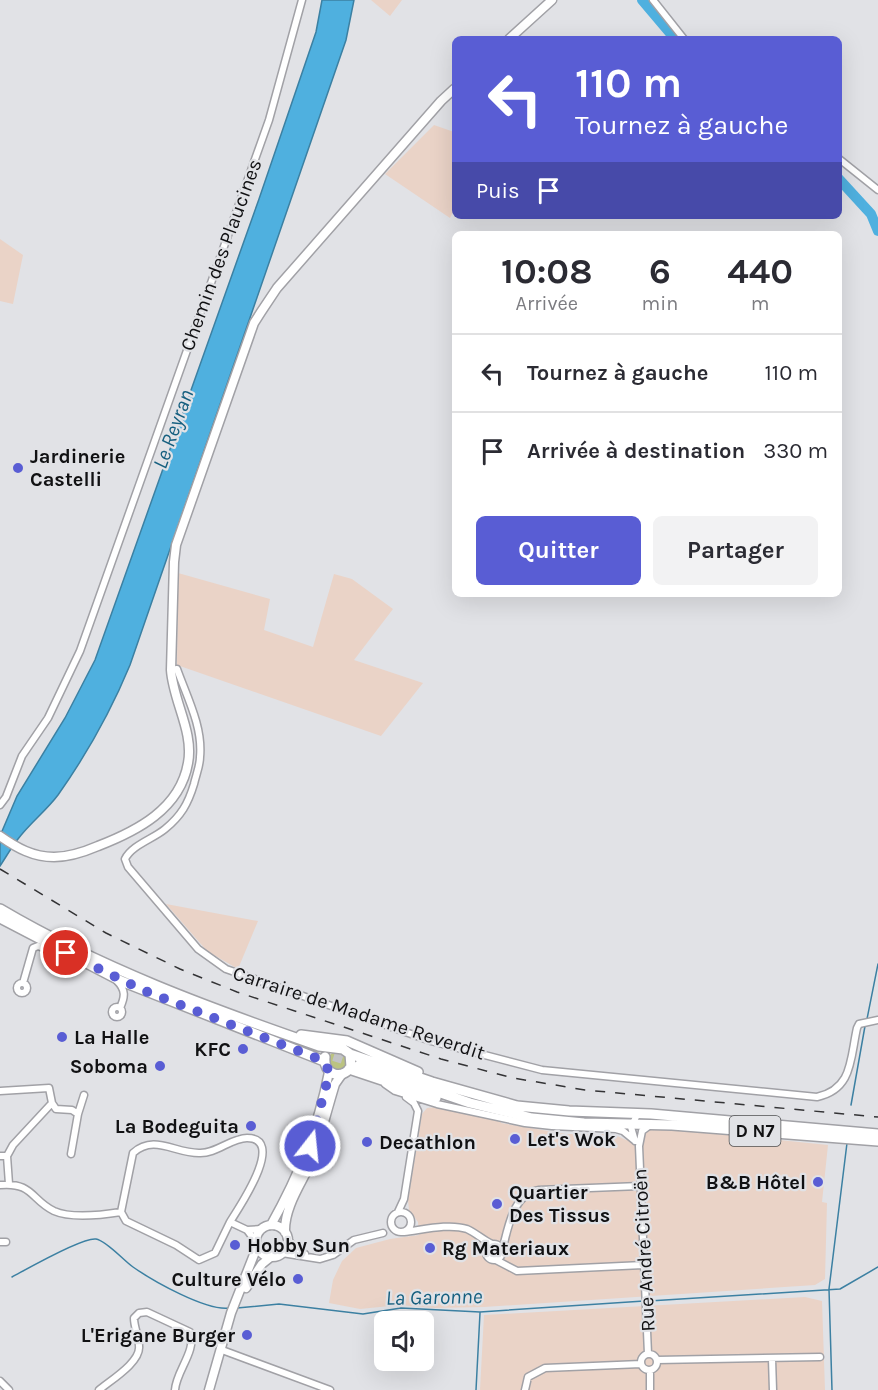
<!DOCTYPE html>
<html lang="fr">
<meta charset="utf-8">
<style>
:root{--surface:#fff;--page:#f2f2f3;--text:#2b2b33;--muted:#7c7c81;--line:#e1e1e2;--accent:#595dd4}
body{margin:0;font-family:Karla,sans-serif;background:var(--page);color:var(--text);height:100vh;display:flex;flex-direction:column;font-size:22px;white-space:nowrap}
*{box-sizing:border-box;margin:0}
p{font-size:20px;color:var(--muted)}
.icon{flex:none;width:33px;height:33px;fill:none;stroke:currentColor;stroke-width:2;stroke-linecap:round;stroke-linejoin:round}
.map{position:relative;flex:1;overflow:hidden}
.side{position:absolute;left:452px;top:231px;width:390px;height:366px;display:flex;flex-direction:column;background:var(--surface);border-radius:9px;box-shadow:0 6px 24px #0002}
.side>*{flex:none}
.banner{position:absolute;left:452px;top:36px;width:390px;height:183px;border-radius:9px;box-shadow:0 6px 24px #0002;background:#595dd4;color:#fff;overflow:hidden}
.buttons{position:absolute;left:374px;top:1311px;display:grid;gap:12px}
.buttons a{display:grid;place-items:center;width:60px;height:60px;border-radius:9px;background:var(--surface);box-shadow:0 6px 24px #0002;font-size:30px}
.pin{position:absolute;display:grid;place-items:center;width:51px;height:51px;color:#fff;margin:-26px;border:3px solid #fff;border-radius:50%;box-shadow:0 2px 6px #0007}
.me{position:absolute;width:66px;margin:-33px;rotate:16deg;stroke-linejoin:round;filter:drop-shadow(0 0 4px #0008)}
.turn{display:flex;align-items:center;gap:21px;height:126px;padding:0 24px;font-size:27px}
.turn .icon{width:78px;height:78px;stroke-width:2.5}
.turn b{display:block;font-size:42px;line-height:51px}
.then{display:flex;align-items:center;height:57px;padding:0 24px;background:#0003;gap:12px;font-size:22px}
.eta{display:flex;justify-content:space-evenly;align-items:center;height:102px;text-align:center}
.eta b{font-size:36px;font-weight:700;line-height:42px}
.primary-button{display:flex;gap:12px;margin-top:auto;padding:12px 24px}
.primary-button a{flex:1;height:69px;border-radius:9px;background:var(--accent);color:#fff;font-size:24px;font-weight:700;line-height:69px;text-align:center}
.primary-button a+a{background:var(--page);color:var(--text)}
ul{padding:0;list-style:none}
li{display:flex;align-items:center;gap:18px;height:78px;padding:0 24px;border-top:2px solid var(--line)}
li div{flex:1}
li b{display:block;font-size:22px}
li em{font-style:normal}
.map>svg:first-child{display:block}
</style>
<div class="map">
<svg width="878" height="1390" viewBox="0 0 878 1390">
<rect width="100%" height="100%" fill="#e1e2e6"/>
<path fill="#ead3c7" d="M371,0h31l-12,16z
M434,125l20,7v78l-4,8 -65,-44z
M0,239l23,16 -10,49 -13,-3z
M178,573l92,26 -6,31 49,17 21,-73 18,5 41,30 -39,51 69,23 -42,53 -204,-71z
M166,904l92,17 -20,48 -31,-18z
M437,1107l64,13v3l65,11h47l13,6 17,-2 4,-7 8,-4 173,18 -6,57 5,1 -2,76 -10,6 -331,22 -49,1 -35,-3 -40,4 -31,-6 4,-23 9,-19 14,-13 34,-9 29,-4 -1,-13 -9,-12 -1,-10 14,-86 5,-6z
M805,1297l17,4 3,89h-345l4,-75z"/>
<path fill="#bbc381" d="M328 1061a10 10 0 1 1 20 0a10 10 0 1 1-20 0Z"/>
<path fill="#4fb0df" stroke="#3c80a2" stroke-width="1.5" d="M322,0h32l-8,40 -216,625c-19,46 -43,89 -72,130 -12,16 -28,28 -40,44 -7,9 -12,18 -18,27v-30l17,-40 48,-78 30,-58 164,-461 57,-167z"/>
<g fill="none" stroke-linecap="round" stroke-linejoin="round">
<path stroke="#3c80a2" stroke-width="1.5" d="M867,1019l11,-55
M851,1105l14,-79
M12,1277c15,-8 70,-40 84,-38 11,2 28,22 37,28 20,14 73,44 96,41
M649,1301l191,-12 38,-22
M237,1308l42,-4 84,10 38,-6 79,4 164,-11
M476,1390l4,-77
M832,1390l-3,-101 18,-146"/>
<path stroke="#4fb0df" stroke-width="10" d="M642,0l33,39
M838,178l33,36 7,17"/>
<path stroke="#c2c3c6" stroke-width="9" stroke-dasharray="9 4.5" stroke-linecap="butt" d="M308,1048l49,16"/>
<defs>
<path id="street" d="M653,0l31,39
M838,158l40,32
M171,670l6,-1c10,28 26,58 23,88 0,9 -4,18 -6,27 -6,20 -13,32 -29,45 -12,10 -33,16 -40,30l3,8 70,82 28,20 205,72 111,29 275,27c36,-8 33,-38 40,-69l2,-4 19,-4
M0,805l6,-8 16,-41 26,-38 32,-67 189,-531 33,-120
M117,981c9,9 8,16 3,27
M23,983l10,-35 5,-2 16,6 10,1
M17 988a5 5 0 1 1 10 0a5 5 0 1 1-10 0Z
M112 1012a5 5 0 1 1 10 0a5 5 0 1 1-10 0Z
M385,1084l10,7 42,13 88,19 27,3 64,3 7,2 11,9
M0,1091l49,-3 3,15 -39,42 -6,11
M52,1103l4,6 16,1 6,4 -7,40
M78,1114l6,-19
M635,1141l-4,-14 7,-14
M0,1156h7l2,28
M0,1185c33,-3 31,15 54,26 18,8 48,4 67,1
M391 1222a10 10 0 1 1 20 0a10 10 0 1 1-20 0Z
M398,1212l6,-13 14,-88 -4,-8 -8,-6
M230,1222l-15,31 -16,7 -23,-15 -50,-24 -5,-9 12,-59c21,-19 41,0 66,0 17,1 32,-15 48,-15 40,0 -9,71 -17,84l17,8
M404,1232c18,-2 45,-9 63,-3 9,4 16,11 25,15
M288,1240l8,9 9,5
M0,1242h6
M256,1242l-9,-12 15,-1
M486 1252a8 8 0 1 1 16 0a8 8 0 1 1-16 0Z
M502,1251c6,-22 10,-57 37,-61l101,-4
M282,1253l38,6 13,-4 21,-15 29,-7
M496,1260l21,11 126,-6
M222,1350l108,40
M641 1362a8 8 0 1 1 16 0a8 8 0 1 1-16 0Z
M648,1354l-9,-208 3,-15 8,-6
M772,1359l1,31
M657,1360l163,-3
M650,1371v19
M0,1381l9,9
M99,1390c12,-10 42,-28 40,-44 0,-10 -5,-18 -5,-28l5,-5 8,-1 43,20c7,19 -14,39 -15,58
M525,1390l3,-13 17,-9 96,-4"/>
<path id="secondary" d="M509,39l43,-39
M0,836c17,12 33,21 54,21 16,0 30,-5 44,-11 39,-15 82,-37 90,-83 6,-31 -15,-62 -17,-93l3,-108 2,-17 78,-222 7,-11 16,-24 164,-187 13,-12
M271,1225c28,-50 47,-97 58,-153
M256 1241a16 16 0 1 1 32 0a16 16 0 1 1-32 0Z
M285,1232c-1,-28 21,-54 30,-79 7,-23 13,-46 20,-69l7,-10
M246,1288l16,-24 10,-8
M209,1390l22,-77 26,-66"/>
<path id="primary" d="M0,909c100,59 209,99 319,137l24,3 7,5 82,28 85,24 52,5 82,3 227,20
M0,918l121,63 203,80
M301,1035l46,6 71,31
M325,1057c-2,17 16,24 26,10l-1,-13
M359,1065l111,38 62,15 52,5 88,2 206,16
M349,1069l87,29"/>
</defs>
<use href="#street" stroke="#a1a1a6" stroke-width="9"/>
<use href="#secondary" stroke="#a1a1a6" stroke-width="11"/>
<use href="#primary" stroke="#a1a1a6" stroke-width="12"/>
<use href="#street" stroke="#fff" stroke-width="6"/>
<use href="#secondary" stroke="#fff" stroke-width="8"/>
<use href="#primary" stroke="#fff" stroke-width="9"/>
<path stroke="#333335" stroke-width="1.5" stroke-dasharray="10 10" stroke-linecap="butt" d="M0,869l106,64 74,36 57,23 204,67 72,19 72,12 293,27"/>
</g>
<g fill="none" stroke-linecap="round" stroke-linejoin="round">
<path stroke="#595dd4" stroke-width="10" stroke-dasharray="0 18" d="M66,953l79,38 179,70 5,11 -2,10 -17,64"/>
</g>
<g fill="#595dd4" stroke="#e1e2e6" stroke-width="2">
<circle cx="18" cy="468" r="6"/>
<circle cx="62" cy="1037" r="6"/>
<circle cx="243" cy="1049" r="6"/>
<circle cx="160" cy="1066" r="6"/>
<circle cx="251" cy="1126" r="6"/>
<circle cx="515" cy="1139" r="6"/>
<circle cx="367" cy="1142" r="6"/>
<circle cx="818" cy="1182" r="6"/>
<circle cx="497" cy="1204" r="6"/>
<circle cx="235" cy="1245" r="6"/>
<circle cx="430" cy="1248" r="6"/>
<circle cx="298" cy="1279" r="6"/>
<circle cx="247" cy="1335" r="6"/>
</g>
<g text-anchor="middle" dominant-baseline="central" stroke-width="4.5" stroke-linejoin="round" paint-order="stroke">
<rect fill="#e1e2e6" stroke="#4f5052" stroke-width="1.5" x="729.5" y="1116" width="51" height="30" rx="4.5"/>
<g font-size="18" font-weight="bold" fill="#111113">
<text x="755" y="1131">D N7</text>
</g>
<g font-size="20" fill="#111113" stroke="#e1e2e6">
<text transform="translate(221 255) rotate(-70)">Chemin des Plaucines</text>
<text transform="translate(359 1013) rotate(18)">Carraire de Madame Reverdit</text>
<text transform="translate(644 1250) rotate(-93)">Rue André Citroën</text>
</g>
<g font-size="20" font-weight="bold" fill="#111113" stroke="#e1e2e6" text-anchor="start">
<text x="30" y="456">Jardinerie<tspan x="30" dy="23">Castelli</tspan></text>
<text x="74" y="1037">La Halle</text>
<text x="231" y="1049" text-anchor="end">KFC</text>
<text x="148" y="1066" text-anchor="end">Soboma</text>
<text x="239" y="1126" text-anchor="end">La Bodeguita</text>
<text x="527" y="1139">Let's Wok</text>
<text x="379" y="1142">Decathlon</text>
<text x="806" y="1182" text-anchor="end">B&amp;B Hôtel</text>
<text x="509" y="1192">Quartier<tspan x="509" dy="23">Des Tissus</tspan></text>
<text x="247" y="1245">Hobby Sun</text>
<text x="442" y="1248">Rg Materiaux</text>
<text x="286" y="1279" text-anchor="end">Culture Vélo</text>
<text x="235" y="1335" text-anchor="end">L'Erigane Burger</text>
</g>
<g font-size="21" font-style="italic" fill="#155f7f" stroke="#e1e2e6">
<text transform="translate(173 429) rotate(-70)">Le Reyran</text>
<text transform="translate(434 1297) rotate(-1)">La Garonne</text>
</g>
</g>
</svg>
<div class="buttons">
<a><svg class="icon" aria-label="sound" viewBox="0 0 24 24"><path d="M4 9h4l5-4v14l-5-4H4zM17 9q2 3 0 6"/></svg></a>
</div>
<div class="pin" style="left:66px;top:953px;background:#d93025"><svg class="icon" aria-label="arrive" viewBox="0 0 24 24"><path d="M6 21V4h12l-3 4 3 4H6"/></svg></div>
<svg class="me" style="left:310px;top:1146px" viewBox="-20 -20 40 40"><circle r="17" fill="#595dd4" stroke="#fff" stroke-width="3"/><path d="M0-11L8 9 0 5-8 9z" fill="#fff"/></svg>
<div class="banner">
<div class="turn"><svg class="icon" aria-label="left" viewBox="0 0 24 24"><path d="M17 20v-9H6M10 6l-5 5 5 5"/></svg><div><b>110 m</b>Tournez à gauche</div></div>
<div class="then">Puis<svg class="icon" aria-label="arrive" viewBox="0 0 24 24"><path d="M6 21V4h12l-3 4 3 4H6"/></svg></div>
</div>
<section class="side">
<div class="eta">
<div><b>10:08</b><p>Arrivée</p></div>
<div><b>6</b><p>min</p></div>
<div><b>440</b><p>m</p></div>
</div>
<ul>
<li><svg class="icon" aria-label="left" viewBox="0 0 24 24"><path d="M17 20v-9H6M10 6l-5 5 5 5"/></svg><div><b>Tournez à gauche</b></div><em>110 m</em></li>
<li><svg class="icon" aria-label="arrive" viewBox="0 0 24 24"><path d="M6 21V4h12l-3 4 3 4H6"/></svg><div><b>Arrivée à destination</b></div><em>330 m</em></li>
</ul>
<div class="primary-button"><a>Quitter</a><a>Partager</a></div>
</section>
</div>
